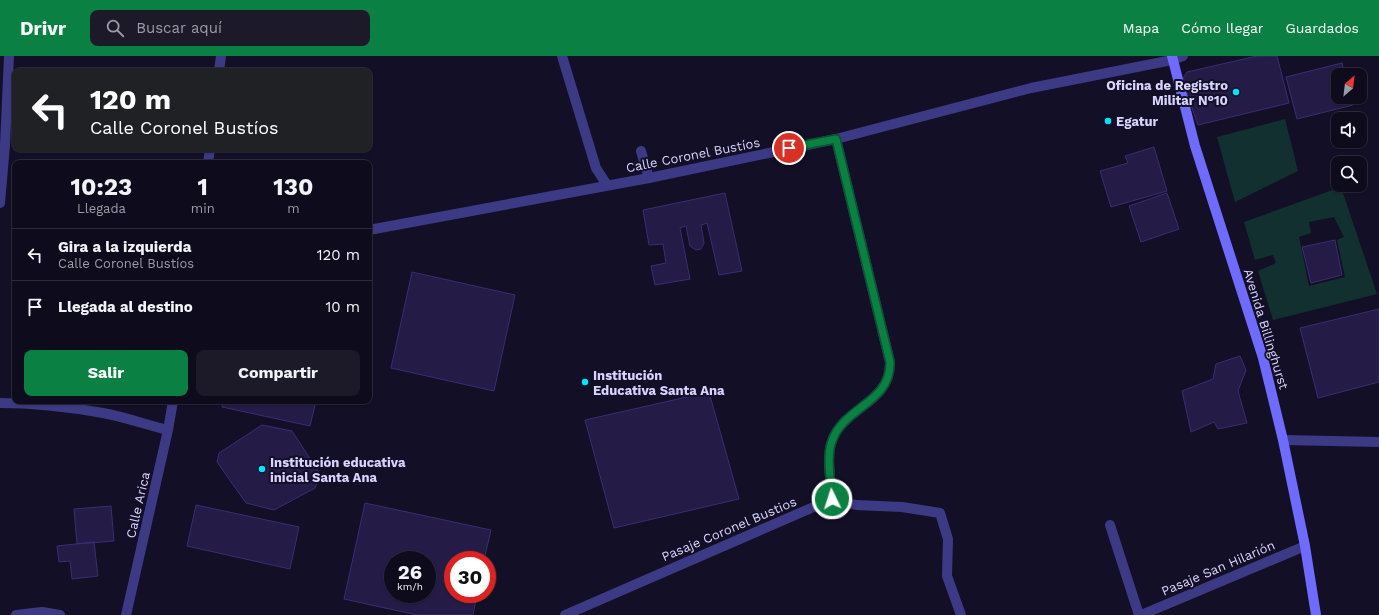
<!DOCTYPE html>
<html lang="es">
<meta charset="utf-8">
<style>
:root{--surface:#0e0b1c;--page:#1c1929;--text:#f1f3f6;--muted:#9b9ba3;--line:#2e2b3b;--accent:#0b8043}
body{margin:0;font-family:"Work Sans",sans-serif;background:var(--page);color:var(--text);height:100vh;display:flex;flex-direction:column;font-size:15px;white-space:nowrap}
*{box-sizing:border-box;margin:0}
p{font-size:13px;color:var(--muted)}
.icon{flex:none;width:22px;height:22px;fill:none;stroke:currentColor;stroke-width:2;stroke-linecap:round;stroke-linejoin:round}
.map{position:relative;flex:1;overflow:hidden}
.drawer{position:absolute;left:12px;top:104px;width:360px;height:244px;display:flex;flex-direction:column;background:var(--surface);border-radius:8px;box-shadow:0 1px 3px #0004,0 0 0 1px var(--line)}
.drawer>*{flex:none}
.top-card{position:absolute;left:12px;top:12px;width:360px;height:84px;border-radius:8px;box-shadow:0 1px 3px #0004,0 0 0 1px var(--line);background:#202124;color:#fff;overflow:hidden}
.needle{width:26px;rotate:28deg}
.controls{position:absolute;left:1331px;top:12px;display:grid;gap:8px}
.controls a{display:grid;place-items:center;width:36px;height:36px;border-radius:8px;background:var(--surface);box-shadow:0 1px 3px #0004,0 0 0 1px var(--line);font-size:20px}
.speed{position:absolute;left:384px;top:495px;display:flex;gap:8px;font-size:20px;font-weight:700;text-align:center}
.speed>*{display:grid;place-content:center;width:52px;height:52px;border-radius:50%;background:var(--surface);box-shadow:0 1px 3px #0004,0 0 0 1px var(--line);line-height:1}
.speed small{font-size:10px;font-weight:400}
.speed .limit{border:6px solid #d22;background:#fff;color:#111}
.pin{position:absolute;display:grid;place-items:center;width:34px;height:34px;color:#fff;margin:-17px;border:2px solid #fff;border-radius:50%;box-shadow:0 1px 4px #0007}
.me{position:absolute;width:44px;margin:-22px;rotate:356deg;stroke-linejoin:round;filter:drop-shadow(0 0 3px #0008)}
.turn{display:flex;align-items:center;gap:14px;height:84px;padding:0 12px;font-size:18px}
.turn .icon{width:52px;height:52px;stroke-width:2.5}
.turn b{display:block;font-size:28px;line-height:34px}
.eta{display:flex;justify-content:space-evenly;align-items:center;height:68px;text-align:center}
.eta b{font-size:24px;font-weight:700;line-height:28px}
.primary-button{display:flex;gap:8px;margin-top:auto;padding:8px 12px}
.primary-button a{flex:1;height:46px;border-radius:8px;background:var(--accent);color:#fff;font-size:16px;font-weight:700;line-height:46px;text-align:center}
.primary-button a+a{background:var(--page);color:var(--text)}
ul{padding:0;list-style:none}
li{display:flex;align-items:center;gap:12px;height:52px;padding:0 12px;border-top:1px solid var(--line)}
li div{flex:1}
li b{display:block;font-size:15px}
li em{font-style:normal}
header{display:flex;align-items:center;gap:24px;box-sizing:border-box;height:56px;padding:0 20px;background:var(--accent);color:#fff}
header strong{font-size:19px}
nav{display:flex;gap:22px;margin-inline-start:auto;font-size:14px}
.search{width:280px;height:36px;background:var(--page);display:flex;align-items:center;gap:10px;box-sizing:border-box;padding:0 14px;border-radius:8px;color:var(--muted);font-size:15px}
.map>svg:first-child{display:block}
</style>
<header>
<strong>Drivr</strong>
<div class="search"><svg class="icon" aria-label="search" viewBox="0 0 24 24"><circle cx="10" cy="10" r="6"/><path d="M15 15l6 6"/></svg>Buscar aquí</div>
<nav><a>Mapa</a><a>Cómo llegar</a><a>Guardados</a></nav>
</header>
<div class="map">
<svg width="1379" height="559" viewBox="0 0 1379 559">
<rect width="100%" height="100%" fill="#130f26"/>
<path fill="#12302f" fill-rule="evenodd" d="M1285,63l13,52 -63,31 -18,-65z
M1341,131l36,107 -104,26 -15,-49 18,-8 -3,-8 -18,5 -11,-38zM1334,161l10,20 -7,3 8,37 -36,9 -10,-49 12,-4 -2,-11z"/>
<path fill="#241b47" stroke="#3b2d73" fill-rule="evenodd" d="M1257,0h20l12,47 -91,22 -16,-45 5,-8z
M1342,7l3,12h-7v22h13l2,8 -56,14 -11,-42z
M1154,91l13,44 -56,16 -11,-36 28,-8 -3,-7z
M725,137l17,78 -23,4 -12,-52 -6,2 3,18 -3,6 -5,1 -6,-4 -4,-20 -6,2 10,51 -35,6 -4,-19 15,-3 -3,-19 -14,1 -6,-35z
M1167,137l12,36 -38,13 -12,-36z
M1335,184l7,35 -31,8 -9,-36z
M412,216l103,23 -21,96 -103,-23z
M1379,253v73l-61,16 -18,-70z
M1240,300l6,14 -8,21 9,32 -29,6 -4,-7 -23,10 -9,-41 31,-12 3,-15z
M709,336l30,107 -125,29 -29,-108z
M223,345h93l-6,25 -88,-19z
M262,369l30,6 28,43 -5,14 -41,22 -28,-7 -29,-41 2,-9z
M365,447l126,27 -7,30h-31v34h24l-4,21h-56l-73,-16zM393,504h34v34h-34z
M196,449l103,22 -9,42 -103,-23z
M111,450l3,35 -37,3 -3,-35z
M94,486l4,34 -26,3 -2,-18 -11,1 -2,-16z"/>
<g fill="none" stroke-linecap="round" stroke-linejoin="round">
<path stroke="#3d3a85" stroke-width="10" d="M562,0l34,112 11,17
M641,95l8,27
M832,443l24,6 46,2 38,6 8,26 -1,37 14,39
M1110,469l29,90"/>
<path stroke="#3d3a85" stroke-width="10" d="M219,15l2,-15
M208,107l2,-14
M0,147l5,-58 4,-89
M369,174l280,-52 187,-39 195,-51 141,-28 11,-4
M0,347c34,0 69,4 103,10 22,4 44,12 65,17
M1283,384l96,2
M16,559l26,-3 18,3
M126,559l42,-185 5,-29
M565,559l267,-116c-1,-16 -6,-44 0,-58 12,-34 59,-38 58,-79l-54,-223
M1141,559l164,-69"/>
<path stroke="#6f6bff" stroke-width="10" d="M1172,0l23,90 68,212 20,82 22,106 11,69"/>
</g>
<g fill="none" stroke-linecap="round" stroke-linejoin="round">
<defs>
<path id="route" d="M789,92l47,-9 54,223c1,41 -46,44 -58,79 -6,15 -1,41 0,58"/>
</defs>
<use href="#route" stroke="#07532c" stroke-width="10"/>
<use href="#route" stroke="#0b8043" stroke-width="7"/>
</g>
<g fill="#00e5ff" stroke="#130f26" stroke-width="1.5">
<circle cx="1236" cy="36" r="4"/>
<circle cx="1108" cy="65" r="4"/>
<circle cx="585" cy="326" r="4"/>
<circle cx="262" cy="413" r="4"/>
</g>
<g text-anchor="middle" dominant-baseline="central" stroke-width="4" stroke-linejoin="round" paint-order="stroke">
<g font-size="13" font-weight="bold" fill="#d9d4ff" stroke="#130f26" text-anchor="start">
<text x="1228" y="29" text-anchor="end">Oficina de Registro<tspan x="1228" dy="15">Militar N°10</tspan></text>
<text x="1116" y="65">Egatur</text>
<text x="593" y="319">Institución<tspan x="593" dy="15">Educativa Santa Ana</tspan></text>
<text x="270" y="406">Institución educativa<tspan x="270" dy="15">inicial Santa Ana</tspan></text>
</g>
<g font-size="13" fill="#d9d4ff" stroke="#130f26">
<text transform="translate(693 99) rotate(-11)">Calle Coronel Bustíos</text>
<text transform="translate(1266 273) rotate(73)">Avenida Billinghurst</text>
<text transform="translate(138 449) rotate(-77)">Calle Arica</text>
<text transform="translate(729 473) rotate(-23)">Pasaje Coronel Bustios</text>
<text transform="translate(1218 512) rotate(-23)">Pasaje San Hilarión</text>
</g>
</g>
</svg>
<div class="controls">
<a><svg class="needle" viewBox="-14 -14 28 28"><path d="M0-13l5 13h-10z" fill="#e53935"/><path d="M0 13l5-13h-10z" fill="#9b9ba3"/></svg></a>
<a><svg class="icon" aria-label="sound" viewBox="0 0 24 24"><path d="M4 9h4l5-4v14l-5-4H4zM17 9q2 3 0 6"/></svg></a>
<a><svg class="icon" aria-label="search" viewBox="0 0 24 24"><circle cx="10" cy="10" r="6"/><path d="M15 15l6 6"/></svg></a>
</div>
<div class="speed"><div>26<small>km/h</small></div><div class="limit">30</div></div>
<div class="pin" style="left:789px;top:92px;background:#d93025"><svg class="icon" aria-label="arrive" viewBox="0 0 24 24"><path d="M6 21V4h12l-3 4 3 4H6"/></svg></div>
<svg class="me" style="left:832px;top:443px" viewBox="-20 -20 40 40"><circle r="17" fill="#0b8043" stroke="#fff" stroke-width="3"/><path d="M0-11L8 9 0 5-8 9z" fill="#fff"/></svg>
<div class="top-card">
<div class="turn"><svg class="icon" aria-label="left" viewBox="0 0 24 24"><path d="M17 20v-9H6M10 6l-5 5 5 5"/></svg><div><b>120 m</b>Calle Coronel Bustíos</div></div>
</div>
<section class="drawer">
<div class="eta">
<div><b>10:23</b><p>Llegada</p></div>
<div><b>1</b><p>min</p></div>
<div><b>130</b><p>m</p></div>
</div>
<ul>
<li><svg class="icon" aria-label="left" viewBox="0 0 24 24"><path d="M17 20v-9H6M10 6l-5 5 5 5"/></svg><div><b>Gira a la izquierda</b><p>Calle Coronel Bustíos</p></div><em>120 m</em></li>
<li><svg class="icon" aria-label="arrive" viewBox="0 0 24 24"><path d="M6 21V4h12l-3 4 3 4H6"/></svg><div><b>Llegada al destino</b></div><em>10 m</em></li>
</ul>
<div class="primary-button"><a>Salir</a><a>Compartir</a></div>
</section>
</div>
